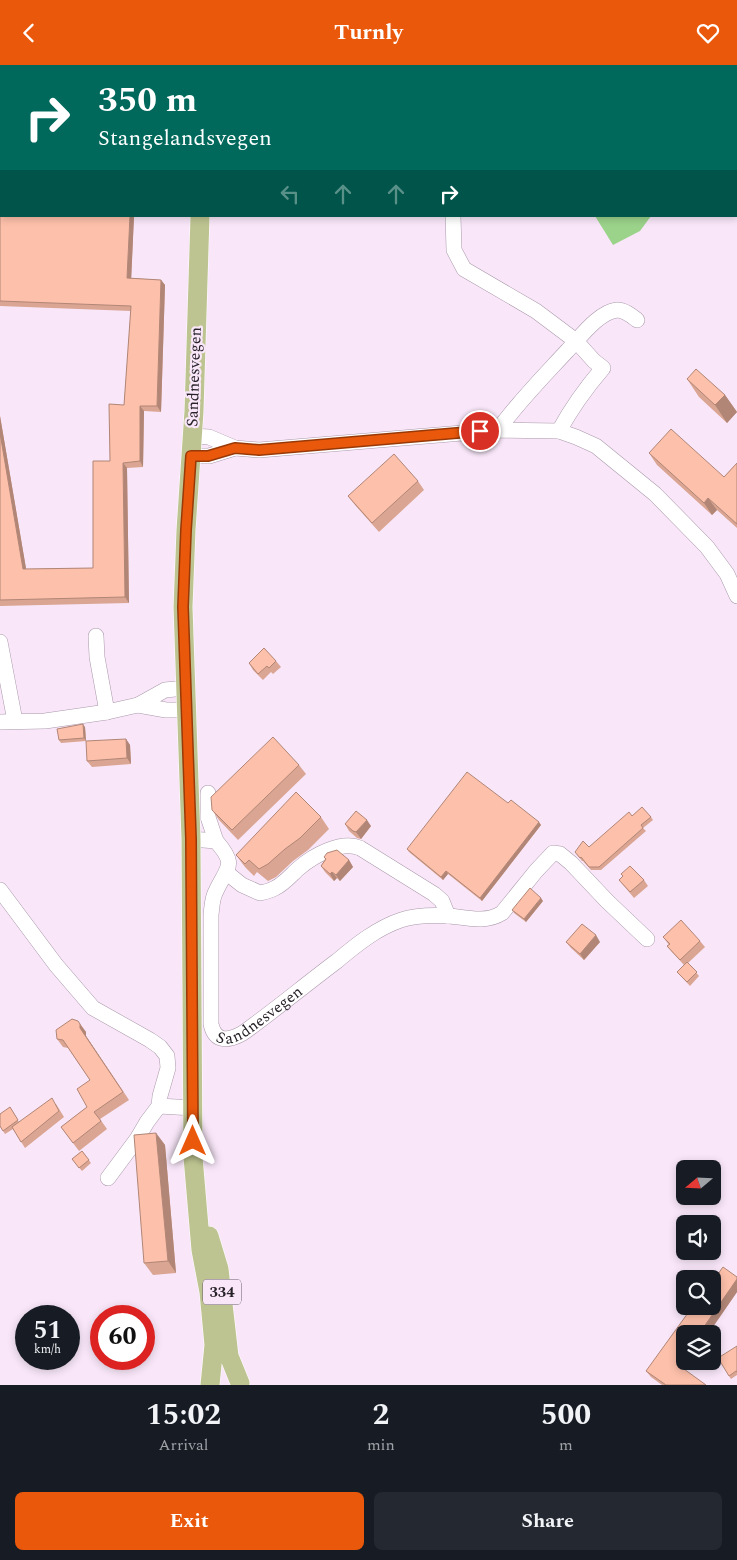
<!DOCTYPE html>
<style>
:root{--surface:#171b24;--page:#242831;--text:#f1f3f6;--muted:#9ea1a6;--accent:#ea580c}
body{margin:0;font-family:Spectral,serif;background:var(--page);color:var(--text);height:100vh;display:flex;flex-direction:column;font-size:19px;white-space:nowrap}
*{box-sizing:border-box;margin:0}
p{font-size:16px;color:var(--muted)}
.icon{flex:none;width:28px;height:28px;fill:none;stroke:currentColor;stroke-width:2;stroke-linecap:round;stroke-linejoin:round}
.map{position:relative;height:1320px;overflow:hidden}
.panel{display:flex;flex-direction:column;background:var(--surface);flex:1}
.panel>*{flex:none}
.hud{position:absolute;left:0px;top:0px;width:738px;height:152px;box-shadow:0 2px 8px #0003;background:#00695c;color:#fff;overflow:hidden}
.needle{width:32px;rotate:251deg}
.fabs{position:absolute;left:676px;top:1095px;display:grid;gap:10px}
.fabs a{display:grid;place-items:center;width:45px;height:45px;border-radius:8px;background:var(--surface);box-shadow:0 2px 8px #0003;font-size:25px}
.speed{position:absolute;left:15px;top:1240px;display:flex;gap:10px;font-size:25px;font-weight:700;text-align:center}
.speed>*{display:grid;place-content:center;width:65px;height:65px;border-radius:50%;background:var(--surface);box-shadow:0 2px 8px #0003;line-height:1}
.speed small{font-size:12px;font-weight:400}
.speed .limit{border:8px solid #d22;background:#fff;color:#111}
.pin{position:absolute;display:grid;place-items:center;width:42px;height:42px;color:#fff;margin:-21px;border:2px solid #fff;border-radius:50%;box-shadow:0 1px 5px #0007}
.me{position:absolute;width:55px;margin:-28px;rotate:0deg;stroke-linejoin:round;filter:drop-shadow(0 0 4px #0008)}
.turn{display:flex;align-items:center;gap:18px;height:105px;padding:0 15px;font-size:22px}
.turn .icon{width:65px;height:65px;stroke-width:2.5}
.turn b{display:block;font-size:35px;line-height:42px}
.lanes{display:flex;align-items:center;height:48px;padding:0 15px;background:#0003;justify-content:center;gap:25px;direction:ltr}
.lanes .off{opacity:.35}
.eta{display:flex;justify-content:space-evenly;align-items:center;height:85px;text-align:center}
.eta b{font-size:30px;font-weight:700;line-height:35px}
.primary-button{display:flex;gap:10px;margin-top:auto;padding:10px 15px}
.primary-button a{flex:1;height:58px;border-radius:8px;background:var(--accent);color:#fff;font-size:20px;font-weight:700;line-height:58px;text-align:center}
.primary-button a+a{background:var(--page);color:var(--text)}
header{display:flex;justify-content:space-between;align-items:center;height:65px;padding:0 15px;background:var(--accent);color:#fff;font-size:22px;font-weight:700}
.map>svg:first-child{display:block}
</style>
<header><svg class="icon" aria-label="back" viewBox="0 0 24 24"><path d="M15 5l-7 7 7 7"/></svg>Turnly<svg class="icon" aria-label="heart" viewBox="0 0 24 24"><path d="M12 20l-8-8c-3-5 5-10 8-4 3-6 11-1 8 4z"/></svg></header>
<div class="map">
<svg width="737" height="1320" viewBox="0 0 737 1320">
<rect width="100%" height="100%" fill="#f9e7f9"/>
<path fill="#9cd38b" d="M595,151h56l-11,15 -27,14z"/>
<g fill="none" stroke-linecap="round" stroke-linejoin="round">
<defs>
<g id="minor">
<path d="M147,0v1"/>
<path d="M389,0l2,1"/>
<path d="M166,1v-1"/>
<path d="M453,151l1,34 10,19 72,42 40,30 18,20 9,7c-18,21 -31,39 -44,63"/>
<path d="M498,365c21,-29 45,-53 69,-79 12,-12 31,-39 50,-41 8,0 15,6 20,10"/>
<path d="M192,371l17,1 26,11 24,2 239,-20 61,1 17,6 20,9 59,48 52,53 20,27 10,22"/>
<path d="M191,391h18l26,-8"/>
<path d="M96,571l1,21 10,55"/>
<path d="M0,577l15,79"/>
<path d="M138,640l28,5h21"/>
<path d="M0,657l45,-1 62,-9 31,-7 27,-15 21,-2"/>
<path d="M208,728v24l8,24"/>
<path id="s1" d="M191,774l25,2c21,24 12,25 0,50 -4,7 -4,15 -5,24v109c4,19 18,17 32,9 32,-23 62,-48 94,-72 19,-16 40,-33 64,-41 15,-5 33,-5 49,-4 18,2 36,7 52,-3l34,-42 17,-18 7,1 11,9 36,38 40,38"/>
<path d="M227,808l15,12 18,8c5,-1 10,-2 15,-5 9,-4 17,-14 24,-20 14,-12 42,-28 61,-20l74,46 8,7 6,15"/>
<path d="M0,825l56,75 37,43 57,32 10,7 7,9 1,12 -8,28 -1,10 -12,16 -10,17 -29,39"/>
<path d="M159,1041l34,2"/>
</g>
<path id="major" d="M210,1v-1
M200,151l-6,195 -8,119 -3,77 8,232 2,318 8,93 8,42 5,53 -4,40
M209,1171l10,33 10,87 11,27"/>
</defs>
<use href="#minor" stroke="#aa99ab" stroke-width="16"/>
<use href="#major" stroke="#fff" stroke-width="20"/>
<use href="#minor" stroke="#fff" stroke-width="15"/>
<use href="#major" stroke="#bec491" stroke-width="19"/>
</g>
<path fill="#daa592" d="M0,111l1,40h133l-3,62 30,2 4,5 -4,127 -17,-1 -1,56 -16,1 2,135 -129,3v-190l26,153 67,-1 17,-107 14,-56 7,-94 -131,-5z
M687,314l38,16 12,17 -10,11 -28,-26z
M649,388l75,24 13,-14v65l-20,-18 -5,5 -55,-50z
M418,416l6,9 -45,42 -24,-27 -7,-9z
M276,596l5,6 -8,7 -2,-2 -8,8 -10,-10 -4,-7z
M85,662l1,14 -25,2 -2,-3z
M126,674l4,6 1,19 -39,3 -5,-6z
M299,700l7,9 -68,66 -19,-20 -7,-10z
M508,738l33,22 -59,76 -34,-27 -5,6 -34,-28 -2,-3z
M632,751l19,1 2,3 -10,8 3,3 -45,39h-10l-8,-9h-1l-7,-9 14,-5z
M321,752l8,12 -21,21 -15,11 -17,16 -8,4 -11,-9 -3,4 -9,-9 -9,-12z
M345,759l26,2 -10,13 -4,-1 -8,-7z
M324,792l25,3 4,7 -13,14 -3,-3 -3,3 -9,-9 -4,-6 4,-7z
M619,815h25l4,6 -14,12z
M543,836l-17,21 -12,-9 -2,-3z
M663,872l37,4 5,6 -17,16 11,13 -9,10 -13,-14 7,-7 -12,-13 -5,-6 2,-1z
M566,877h34l-16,18 -13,-12z
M78,956l8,11v4l43,64 -29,19 7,10 -28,22 -18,-24 26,-20 3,-27 -22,-32 -5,-1 -6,-8z
M56,1039l8,13 -39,31 -12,-19 -8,5 -5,-8 10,-19 9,15z
M156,1068l9,12 11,128 -23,2 -9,-12z
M82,1086l9,12 -9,8 -10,-12z
M737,1212v15l-29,42 -23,27h3l-5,8 23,16h-44l-11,-8 -5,-6z
M737,1281v29l-6,4 -2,-3z"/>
<path fill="#b18677" d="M130,151h4l-3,68 -4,-6z
M161,215l4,5 -4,127 -4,-6z
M725,330l12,17 -10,11 -12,-18z
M140,341l4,5 -1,56 -3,-6z
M0,351l27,158 -4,-5 -23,-136z
M123,398l4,5 2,135 -4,-6z
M708,433l9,12 -5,5 -8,-12z
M83,659l2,3 1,14 -2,-3z
M126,674l4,6 1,19 -4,-6z
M367,755l4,6 -10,13 -5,-7z
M539,757l2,3 -59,76 -2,-3z
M349,795l4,7 -13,14 -4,-6z
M446,806l2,3 -5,6 -2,-3z
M332,807l5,6 -3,3 -4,-7z
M541,833l2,3 -17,21 -2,-3z
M596,870l4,7 -16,18 -4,-6z
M80,959l6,8v4l43,64 -49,-72z
M156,1068l9,12 11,128 -8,-12z
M737,1214v13l-29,42h-9z
M685,1288v8h3l-6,10 -5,-7z"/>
<path fill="#fdc0aa" stroke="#b18677" d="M329,0h26l1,1h-28z
M0,111h1v40h129l-3,62 34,2 -4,126h-17v55l-17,2 2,134 -125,3v-167l23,136 70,-1v-107h17l-1,-57 15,1 7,-99 -131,-5z
M696,304l29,26 -10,10 -28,-26z
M671,364l53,48 13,-14v61l-29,-26 -4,5 -55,-50z
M394,389l24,27 -46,42 -24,-27z
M264,583l12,13 -7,7 -2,-2 -9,8 -9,-11z
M83,659l1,14 -25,2 -2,-11z
M273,672l26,28 -67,65 -20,-20 -1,-13z
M126,674l1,19 -40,3 -1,-20z
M467,707l41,31 3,-3 28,22 -59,76 -34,-27 -5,6 -34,-28z
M296,727l25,25 -21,21 -15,11 -17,15 -9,5 -10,-9 -4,4 -9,-9z
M642,742l9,10 -10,8 2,3 -44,39h-10l-8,-10 -1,1 -5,-6 8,-11 6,6 40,-35 3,4z
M356,746l11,9 -11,12 -3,-1 -8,-7z
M337,785l12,10 -13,15 -4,-3 -2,2 -9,-8 5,-7 -2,-2 3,-4z
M630,801l14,14 -14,12 -11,-12 4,-4 -2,-2z
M530,823l11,10 -17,21 -12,-9z
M681,855l19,21 -20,19 -13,-14 3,-2 -7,-7z
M582,859l14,11 -16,19 -14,-12z
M687,897l10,10 -10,10 -10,-10z
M72,954l6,2 2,3v4l43,64 -29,20 7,9 -28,22 -12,-16 26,-20 -10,-18 13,-9 -27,-40 -6,-1 -1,-9z
M52,1033l7,13 -38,31 -9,-15z
M10,1042l8,13 -15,11 -3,-5v-12z
M156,1068l12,128 -24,2 -10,-128z
M82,1086l7,9 -10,8 -7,-9z
M723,1202l14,10v2l-38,55h-14v19l-8,11 29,21h-40l-20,-14 47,-65h19v-24z
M737,1281v26l-1,-1 -7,5 -11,-18z"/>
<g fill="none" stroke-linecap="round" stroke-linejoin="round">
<defs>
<path id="route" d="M193,1076l-2,-302 -8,-232 3,-77 5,-74h17l27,-8 24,2 221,-19"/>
</defs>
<use href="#route" stroke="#983908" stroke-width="12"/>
<use href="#route" stroke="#ea580c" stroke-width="9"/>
</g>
<g text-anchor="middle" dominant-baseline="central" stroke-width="4.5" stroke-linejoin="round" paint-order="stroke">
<rect fill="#f9e7f9" stroke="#655c66" stroke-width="1" x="203" y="1214.5" width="38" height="25" rx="4"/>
<g font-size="15" font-weight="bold" fill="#262027">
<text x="222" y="1227">334</text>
</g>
<g font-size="16" fill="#262027" stroke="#f9e7f9">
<text transform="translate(194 312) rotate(-88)">Sandnesvegen</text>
<text stroke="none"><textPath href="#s1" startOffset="279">Sandnesvegen</textPath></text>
</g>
</g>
</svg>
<div class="fabs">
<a><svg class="needle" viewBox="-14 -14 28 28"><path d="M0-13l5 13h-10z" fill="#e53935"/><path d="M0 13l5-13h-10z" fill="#9ea1a6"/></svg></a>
<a><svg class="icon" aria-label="sound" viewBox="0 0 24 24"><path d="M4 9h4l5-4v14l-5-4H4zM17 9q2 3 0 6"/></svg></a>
<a><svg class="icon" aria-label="search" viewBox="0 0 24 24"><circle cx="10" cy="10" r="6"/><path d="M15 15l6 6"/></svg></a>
<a><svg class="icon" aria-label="layers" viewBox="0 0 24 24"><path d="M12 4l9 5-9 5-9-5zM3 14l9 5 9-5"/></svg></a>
</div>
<div class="speed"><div>51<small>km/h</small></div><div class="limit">60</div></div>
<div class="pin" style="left:480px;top:366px;background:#d93025"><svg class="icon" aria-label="arrive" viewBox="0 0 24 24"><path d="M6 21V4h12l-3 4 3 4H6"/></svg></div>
<svg class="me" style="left:193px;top:1076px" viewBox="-20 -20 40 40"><path d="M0-17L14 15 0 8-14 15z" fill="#ea580c" stroke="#fff" stroke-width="4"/></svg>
<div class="hud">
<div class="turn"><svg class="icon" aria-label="right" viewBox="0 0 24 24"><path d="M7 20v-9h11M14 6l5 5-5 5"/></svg><div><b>350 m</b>Stangelandsvegen</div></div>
<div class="lanes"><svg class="icon off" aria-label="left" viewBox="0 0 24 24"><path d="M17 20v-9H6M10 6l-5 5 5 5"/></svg><svg class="icon off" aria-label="ahead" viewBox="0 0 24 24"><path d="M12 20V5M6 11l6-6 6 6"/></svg><svg class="icon off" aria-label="ahead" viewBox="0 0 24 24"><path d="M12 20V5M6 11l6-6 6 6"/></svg><svg class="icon" aria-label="right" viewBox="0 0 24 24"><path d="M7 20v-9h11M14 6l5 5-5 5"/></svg></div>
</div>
</div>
<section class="panel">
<div class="eta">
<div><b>15:02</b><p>Arrival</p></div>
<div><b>2</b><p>min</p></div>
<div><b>500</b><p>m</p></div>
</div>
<div class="primary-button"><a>Exit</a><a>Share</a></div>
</section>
